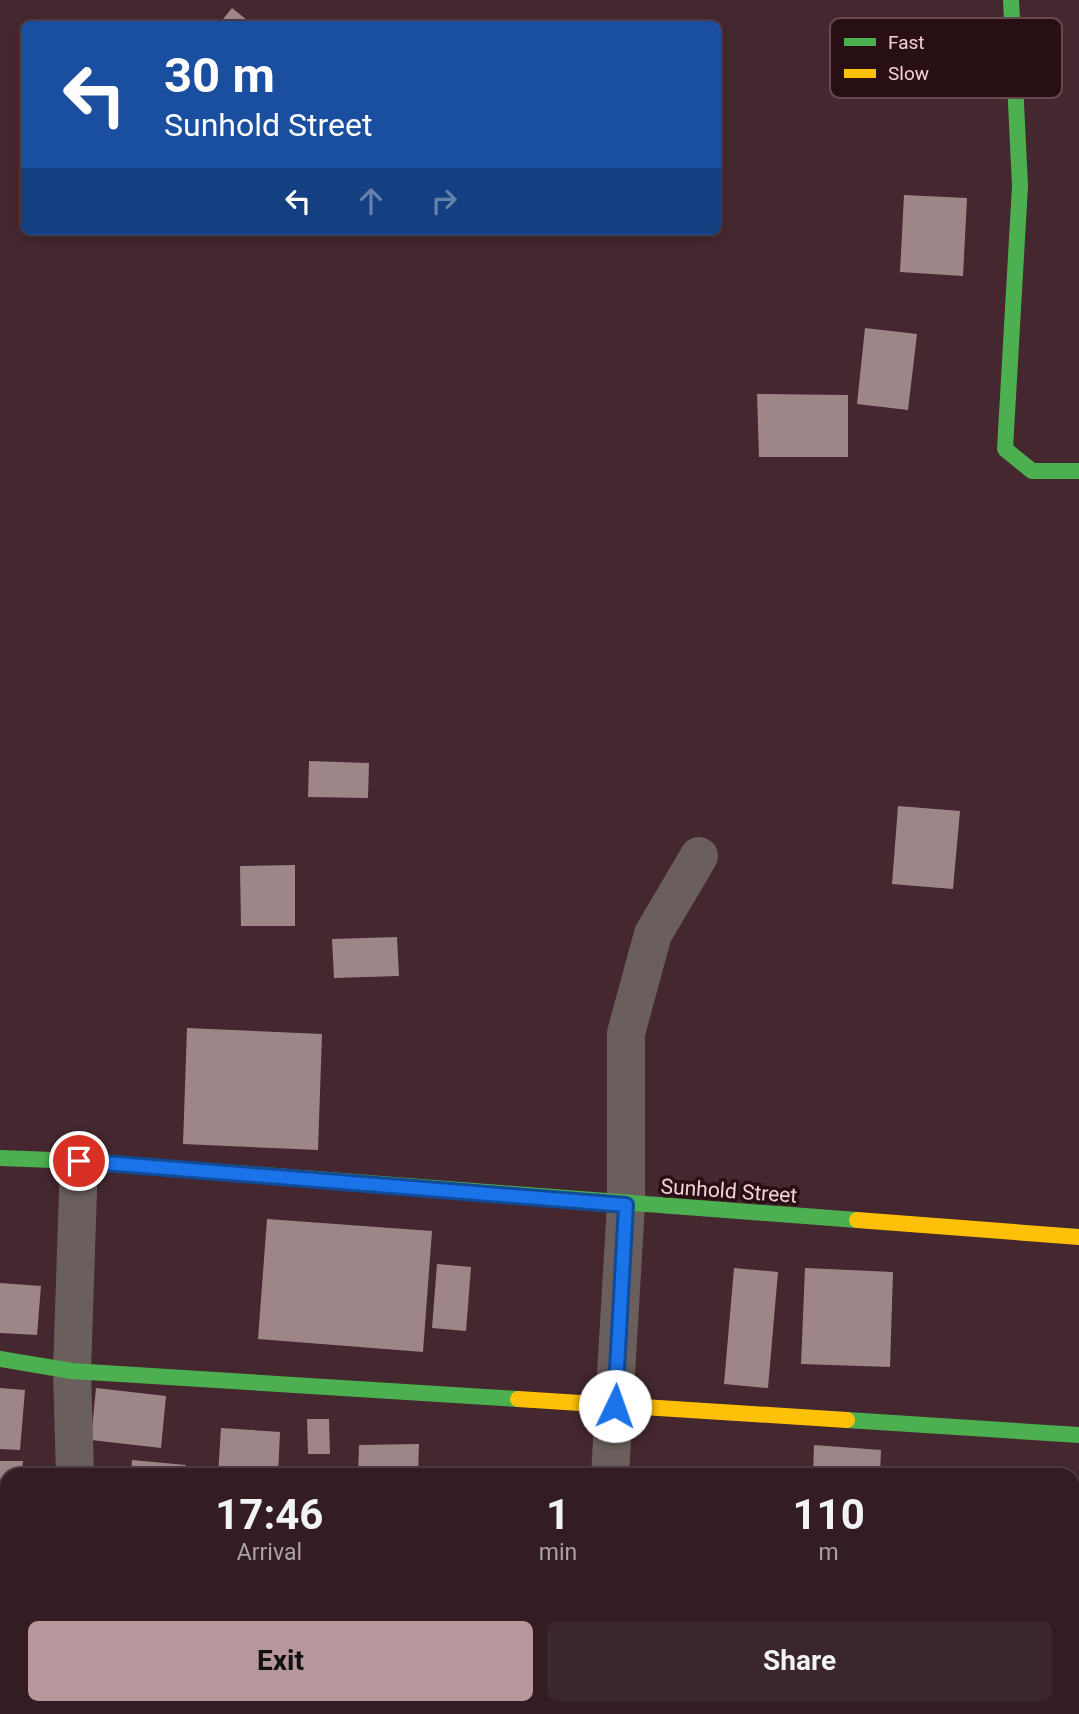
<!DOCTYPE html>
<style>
:root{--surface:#331d23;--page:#3b262b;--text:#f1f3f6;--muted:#a9a2a6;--line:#4e3b41;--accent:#b7969c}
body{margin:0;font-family:Roboto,sans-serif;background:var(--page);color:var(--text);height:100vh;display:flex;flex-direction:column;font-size:26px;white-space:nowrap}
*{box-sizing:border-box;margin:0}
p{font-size:23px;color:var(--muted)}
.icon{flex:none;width:38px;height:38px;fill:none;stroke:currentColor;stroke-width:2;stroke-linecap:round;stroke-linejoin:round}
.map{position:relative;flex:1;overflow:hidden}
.sheet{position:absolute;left:0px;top:1468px;width:1080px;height:247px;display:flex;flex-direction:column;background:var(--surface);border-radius:21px 21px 0 0;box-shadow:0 4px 10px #0003,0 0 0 2px var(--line)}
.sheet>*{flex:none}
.banner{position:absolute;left:21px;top:21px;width:700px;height:214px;border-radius:10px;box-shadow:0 4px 10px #0003,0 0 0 2px var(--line);background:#1a4fa0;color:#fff;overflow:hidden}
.pin{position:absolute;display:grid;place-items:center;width:60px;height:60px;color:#fff;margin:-30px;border:4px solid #fff;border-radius:50%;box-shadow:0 2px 7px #0007}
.me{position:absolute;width:77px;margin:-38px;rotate:3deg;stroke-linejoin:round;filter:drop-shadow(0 0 5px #0008)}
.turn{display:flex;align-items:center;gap:24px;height:147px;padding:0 28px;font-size:32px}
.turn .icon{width:91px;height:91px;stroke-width:2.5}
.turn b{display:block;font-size:49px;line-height:60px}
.lanes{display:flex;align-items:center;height:66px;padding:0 28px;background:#0003;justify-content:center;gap:35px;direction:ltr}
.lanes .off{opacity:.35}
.eta{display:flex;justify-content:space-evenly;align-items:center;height:119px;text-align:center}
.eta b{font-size:42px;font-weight:700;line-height:49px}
.primary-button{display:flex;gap:14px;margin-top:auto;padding:14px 28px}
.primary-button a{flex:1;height:80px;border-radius:10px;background:var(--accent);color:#111;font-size:28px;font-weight:700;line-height:80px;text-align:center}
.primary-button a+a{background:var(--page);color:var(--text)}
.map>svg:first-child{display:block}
</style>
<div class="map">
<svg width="1079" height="1714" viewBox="0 0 1079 1714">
<rect width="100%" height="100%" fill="#44272f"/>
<path fill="#9e8688" d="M232,8l20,16h-33z
M904,195l63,3 -4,78 -63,-4z
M865,328l52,6 -9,76 -51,-6z
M757,394l91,1v62h-89z
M309,761l60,2 -1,35 -60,-1z
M898,806l62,5 -7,78 -61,-5z
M295,865v61h-54l-1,-60z
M397,937l2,39 -65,2 -2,-39z
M187,1028l135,6 -4,116 -135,-6z
M267,1219l165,12 -9,121 -165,-13z
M437,1264l34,3 -5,64 -34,-3z
M734,1268l44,4 -10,116 -44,-4z
M805,1268l88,4 -3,95 -89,-3z
M0,1283l41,3 -4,49 -37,-2z
M0,1388l25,2 -5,60 -20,-1z
M96,1388l70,8 -5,52 -70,-8z
M307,1419h22l1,35h-22z
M221,1428l59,4 -2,43h-60z
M419,1444l-1,31h-60l1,-30z
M814,1445l67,5 -1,25h-67z
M132,1460l54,5 -1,10h-94l1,-5 39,3z
M0,1461h23l-1,14h-15v104l-7,-1z
M0,1644l7,1v63h49l1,6h-57z
M156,1708h91v6h-91z"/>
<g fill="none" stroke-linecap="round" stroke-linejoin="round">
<path stroke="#6a5f5c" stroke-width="38" d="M75,1475l-3,-104 7,-210
M610,1475l16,-270v-172l27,-99 46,-78
M0,1618l7,1
M1073,1692h6
M103,1708l2,6
M594,1714l1,-6"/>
<path stroke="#4caf50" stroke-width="16" d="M1011,0l9,186 -15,263 27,22h47
M0,1158l79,3 778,59
M0,1359l72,12 446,28
M847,1420l232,15"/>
<path stroke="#ffc107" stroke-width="16" d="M857,1220l222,17
M518,1399l329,21"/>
</g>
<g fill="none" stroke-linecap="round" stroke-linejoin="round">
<defs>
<path id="route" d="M79,1161l547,44 -11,201"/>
</defs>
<use href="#route" stroke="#114b97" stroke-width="18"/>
<use href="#route" stroke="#1a73e8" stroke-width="12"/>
</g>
<g text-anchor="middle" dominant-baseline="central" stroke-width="7" stroke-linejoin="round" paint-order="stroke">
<g font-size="21" fill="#f5d1d7" stroke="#270f14">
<text transform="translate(729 1191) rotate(4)">Sunhold Street</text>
</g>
</g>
<rect x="830" y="18" width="232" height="80" rx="10" fill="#270f14" stroke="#65494e" stroke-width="2"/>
<rect x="844" y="38" width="32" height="8" fill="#4caf50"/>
<rect x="844" y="69" width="32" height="9" fill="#ffc107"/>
<g font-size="19" fill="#f5d1d7">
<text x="888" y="49">Fast</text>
<text x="888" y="80">Slow</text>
</g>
</svg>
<div class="pin" style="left:79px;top:1161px;background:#d93025"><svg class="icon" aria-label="arrive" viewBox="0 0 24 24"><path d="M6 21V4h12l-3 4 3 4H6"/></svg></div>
<svg class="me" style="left:615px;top:1406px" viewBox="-20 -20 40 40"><circle r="19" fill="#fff"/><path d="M0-13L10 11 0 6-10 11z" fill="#1a73e8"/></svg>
<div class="banner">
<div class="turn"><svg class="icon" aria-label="left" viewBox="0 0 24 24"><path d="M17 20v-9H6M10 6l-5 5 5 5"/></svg><div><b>30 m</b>Sunhold Street</div></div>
<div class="lanes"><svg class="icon" aria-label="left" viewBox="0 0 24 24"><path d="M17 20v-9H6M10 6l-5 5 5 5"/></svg><svg class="icon off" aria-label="ahead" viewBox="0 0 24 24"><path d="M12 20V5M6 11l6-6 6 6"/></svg><svg class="icon off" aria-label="right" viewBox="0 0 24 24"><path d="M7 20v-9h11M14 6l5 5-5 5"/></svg></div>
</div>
<section class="sheet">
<div class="eta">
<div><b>17:46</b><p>Arrival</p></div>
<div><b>1</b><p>min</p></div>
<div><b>110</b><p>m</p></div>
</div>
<div class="primary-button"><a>Exit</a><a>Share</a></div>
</section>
</div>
